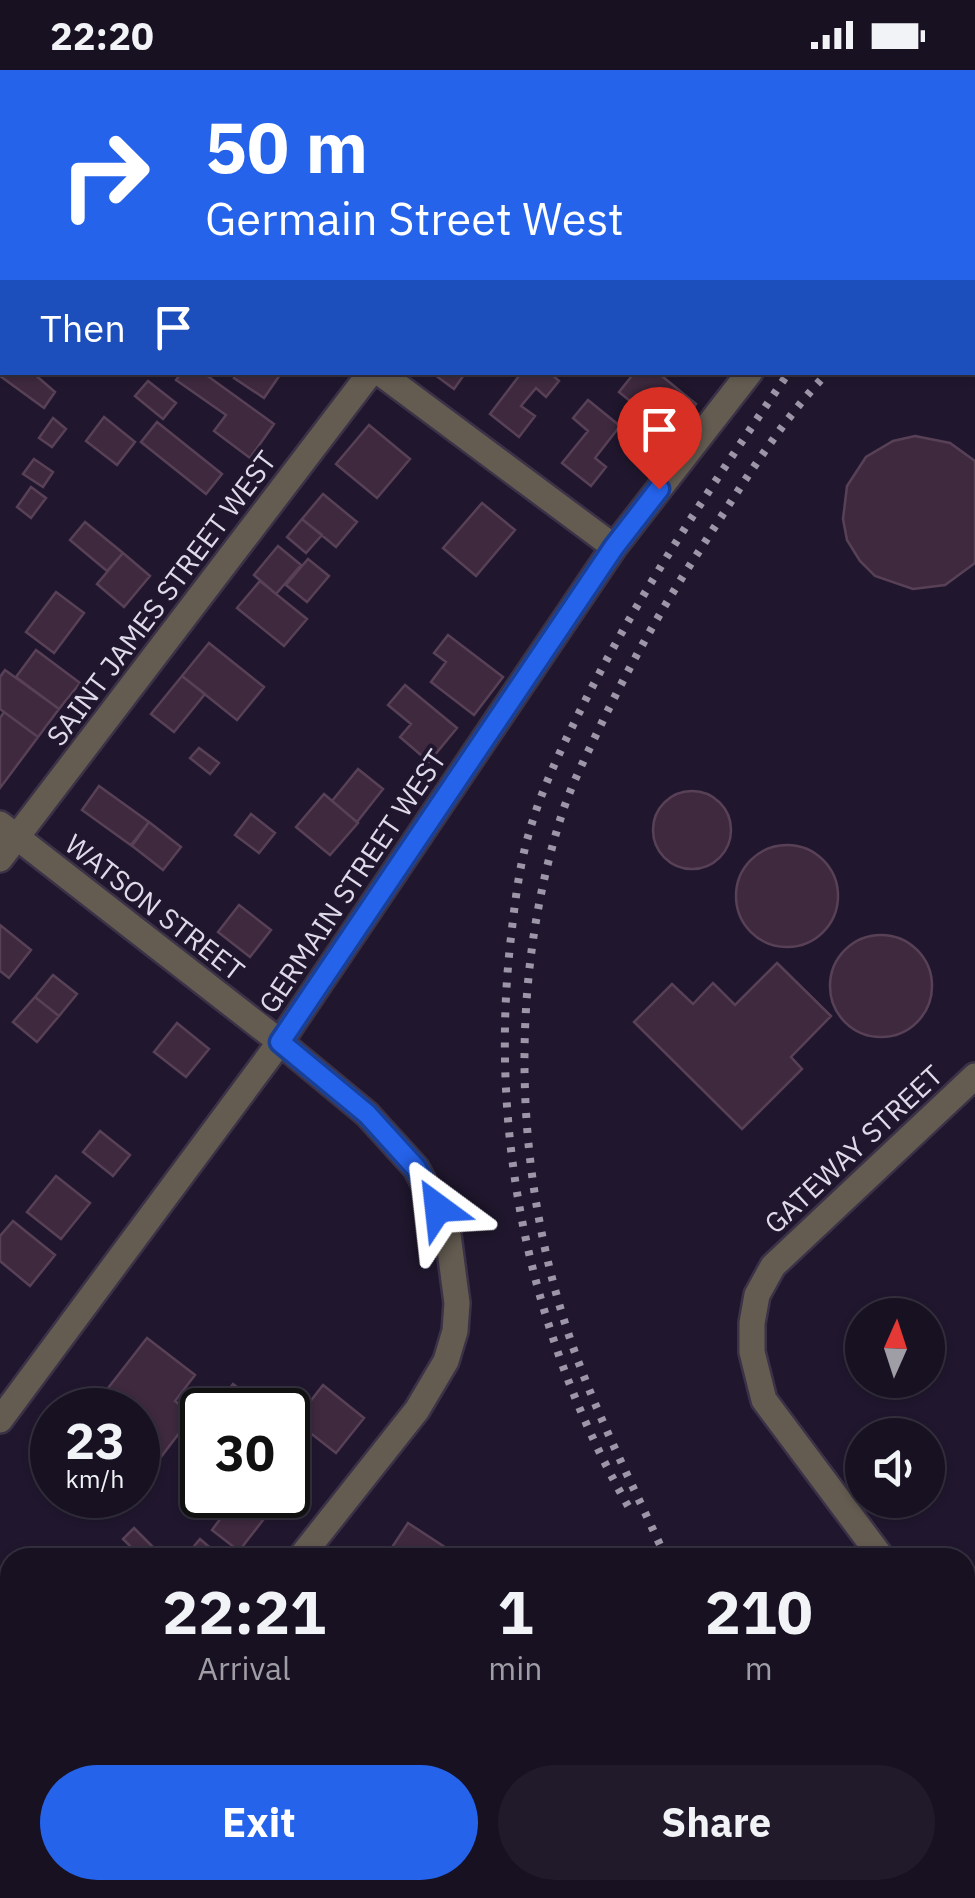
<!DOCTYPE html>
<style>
:root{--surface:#181122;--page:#211a2a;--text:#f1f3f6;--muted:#9f9da5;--line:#363140;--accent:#2563eb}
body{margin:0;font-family:"IBM Plex Sans",sans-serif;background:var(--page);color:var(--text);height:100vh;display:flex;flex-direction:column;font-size:38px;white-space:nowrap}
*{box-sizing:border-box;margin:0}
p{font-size:32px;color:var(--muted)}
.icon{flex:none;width:55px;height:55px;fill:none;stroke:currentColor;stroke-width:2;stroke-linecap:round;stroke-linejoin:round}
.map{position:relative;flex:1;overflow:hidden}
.details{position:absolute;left:0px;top:1478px;width:975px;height:352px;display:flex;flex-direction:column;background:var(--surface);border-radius:30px 30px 0 0;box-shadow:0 2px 8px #0004,0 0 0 2px var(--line)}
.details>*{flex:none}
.top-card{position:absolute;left:0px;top:0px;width:975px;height:305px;box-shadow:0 2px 8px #0004,0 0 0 2px var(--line);background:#2563eb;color:#fff;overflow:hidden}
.needle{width:65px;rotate:3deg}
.controls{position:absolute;left:845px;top:1228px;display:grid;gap:20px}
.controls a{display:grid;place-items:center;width:100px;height:100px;border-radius:50%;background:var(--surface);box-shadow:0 2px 8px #0004,0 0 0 2px var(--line);font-size:50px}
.speed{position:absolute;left:30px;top:1318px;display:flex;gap:20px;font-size:50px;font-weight:700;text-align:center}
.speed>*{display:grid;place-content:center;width:130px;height:130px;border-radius:50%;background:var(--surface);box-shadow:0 2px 8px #0004,0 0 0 2px var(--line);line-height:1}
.speed small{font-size:25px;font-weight:400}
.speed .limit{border:5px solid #111;border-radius:15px;background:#fff;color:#111}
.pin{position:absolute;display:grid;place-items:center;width:85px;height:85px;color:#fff;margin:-102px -42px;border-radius:50% 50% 50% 0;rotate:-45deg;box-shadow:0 0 10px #0007}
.pin .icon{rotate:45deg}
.me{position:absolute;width:110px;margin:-55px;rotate:330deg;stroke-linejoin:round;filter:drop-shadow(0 0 8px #0008)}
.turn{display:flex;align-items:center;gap:35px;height:210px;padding:0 40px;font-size:45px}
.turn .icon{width:130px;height:130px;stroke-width:2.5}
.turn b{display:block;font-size:70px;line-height:85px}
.then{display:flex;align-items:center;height:95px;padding:0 40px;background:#0003;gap:20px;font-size:38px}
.eta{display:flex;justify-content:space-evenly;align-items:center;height:170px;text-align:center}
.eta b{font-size:60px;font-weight:800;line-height:70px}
.action{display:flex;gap:20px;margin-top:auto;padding:20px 40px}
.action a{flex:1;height:115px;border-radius:60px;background:var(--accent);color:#fff;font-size:40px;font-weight:800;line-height:115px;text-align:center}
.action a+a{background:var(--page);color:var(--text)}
.status{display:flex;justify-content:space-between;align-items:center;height:70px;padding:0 50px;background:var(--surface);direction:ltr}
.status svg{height:28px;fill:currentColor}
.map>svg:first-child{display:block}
</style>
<div class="status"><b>22:20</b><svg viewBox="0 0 49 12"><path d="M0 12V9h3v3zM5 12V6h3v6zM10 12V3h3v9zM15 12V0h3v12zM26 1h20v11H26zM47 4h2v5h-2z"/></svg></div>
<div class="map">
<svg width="975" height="1828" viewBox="0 0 975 1828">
<rect width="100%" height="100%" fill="#20172e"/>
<path fill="#282b11" d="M0,1572l10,4v103l-10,-8z
M965,1745h6l4,8v75h-71l-5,-8h66z
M668,1820h150l4,8h-115z"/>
<path fill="#3e293e" stroke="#584157" stroke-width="2.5" d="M2,273v29h30l23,20 -11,16 -44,-32z
M182,302h20l72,52 -24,34 -36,-27 12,-16 -50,-35z
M237,302h45l-18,26 -30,-20z
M431,302h35l-12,17z
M522,302h27l10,9 -13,16 -10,-9 -15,18 14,10 -16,21 -29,-23z
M635,302h22l39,32 -24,31 -53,-43z
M148,311l28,22 -13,16 -28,-23z
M588,330l32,26 -25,32 11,9 -15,19 -29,-23 26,-32 -15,-13z
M104,347l31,25 -18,23 -31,-24z
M53,348l13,11 -14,18 -13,-9z
M157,352l65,52 -16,20 -65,-52z
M369,355l41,34 -33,39 -41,-34z
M915,366l35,7 25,18v102l-30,22 -32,4 -38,-13 -15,-15 -13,-21 -4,-21 4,-33 19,-29 27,-16z
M34,389l19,13 -10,15 -20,-13z
M31,417l15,11 -15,20 -14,-11z
M323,424l34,28 -21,25 -34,-28z
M482,433l33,27 -39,46 -33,-28z
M302,449l20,16 -16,18 -19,-16z
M85,452l38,31 -16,18 -37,-31z
M278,476l23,19 -25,29 -22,-19z
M123,483l27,23 -26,31 -27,-23z
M308,489l21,17 -22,26 -21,-17z
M260,511l47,38 -23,27 -47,-38z
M56,522l28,21 -30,40 -28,-21z
M448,565l55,42 -29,38 -43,-33 15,-20 -12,-9z
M209,573l55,44 -27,33 -55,-44z
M36,580l44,33 -21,26 -43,-32z
M5,600l54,39 -21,28 -38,-28v-32z
M182,606l23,18 -31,38 -23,-18z
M405,615l52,43 -28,34 -29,-25 11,-13 -23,-19z
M4,642l34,25 -38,51v-70z
M199,678l20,15 -9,11 -20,-16z
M358,699l25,20 -26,33 -25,-21z
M99,716l50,36 -17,24 -50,-36z
M653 760a39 39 0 1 1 78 0a39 39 0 1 1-78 0Z
M324,724l34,29 -28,32 -34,-28z
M251,744l24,19 -16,20 -24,-18z
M149,752l32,25 -18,23 -32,-25z
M736 826a51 51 0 1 1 102 0a51 51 0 1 1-102 0Z
M239,835l32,25 -21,27 -32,-25z
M0,855l31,25 -22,28 -9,-7z
M830 916a51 51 0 1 1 102 0a51 51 0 1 1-102 0Z
M777,893l54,53 -40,41 11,12 -60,60 -108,-107 38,-38 21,20 20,-21 22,22z
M53,905l24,19 -18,22 -24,-19z
M35,927l24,19 -22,26 -24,-20z
M177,953l32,26 -23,28 -32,-25z
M100,1061l30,24 -17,21 -30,-24z
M56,1106l34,27 -29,36 -34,-27z
M13,1151l42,34 -25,31 -30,-25v-25z
M147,1268l48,37 -20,26 18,14 -55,72v-77h-47z
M233,1314l24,18 -7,8h-37z
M323,1315l41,33 -28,35 -41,-32z
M288,1389l19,16 -24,30 -14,-10h19z
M238,1425h11l21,16 -31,40 -27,-21z
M408,1453l49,32 -1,3h-65l-4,-3z
M134,1458l24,24 -5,6h-11l-19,-19z
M200,1469l22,19h-38z
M10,1741v67l-2,2 -8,-6v-50z
M298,1820h53l-6,8h-39z"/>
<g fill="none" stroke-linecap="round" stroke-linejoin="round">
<defs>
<path id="minor" d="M137,2l2,-2
M598,2l2,-2
M0,11l2,2
M972,16l3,-3
M0,143l2,-3
M0,223l2,-3
M379,302l235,175
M0,754l280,218 87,72 49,54 31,59 10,76 -2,28 -9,30 -29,49 -117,148
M0,789l371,-487
M0,1350l280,-378 334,-495 136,-175
M882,1488l-118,-158 -12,-48v-29l5,-28 16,-29 202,-190
M965,1533l10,-13
M0,1552l10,4
M965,1603l10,-5
M0,1688l10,7
M179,1820l11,8
M47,1828l7,-8"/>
</defs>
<use href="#minor" stroke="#3b3248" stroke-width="30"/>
<path stroke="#776f83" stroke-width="5" stroke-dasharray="8 5" stroke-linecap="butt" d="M965,1682l10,24"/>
<use href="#minor" stroke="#645c51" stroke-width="25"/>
<path stroke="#9c96a8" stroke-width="8" stroke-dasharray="5 10" stroke-linecap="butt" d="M972,65l3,-4
M972,104l3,-4
M972,149l3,-3
M628,1436c-98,-172 -140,-372 -117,-569 4,-35 8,-70 18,-104 12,-43 33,-86 53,-126 59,-118 133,-226 207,-335
M666,1488c-27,-60 -57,-118 -81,-179 -70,-175 -81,-382 -24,-562 9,-29 23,-57 36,-84 28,-59 59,-115 95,-171 42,-64 83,-134 136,-190
M873,1820l4,8"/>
</g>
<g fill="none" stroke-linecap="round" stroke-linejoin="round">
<defs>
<path id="route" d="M438,1138l-22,-40 -49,-54 -87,-72 334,-495 45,-58"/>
</defs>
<use href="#route" stroke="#184099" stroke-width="25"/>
<use href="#route" stroke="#2563eb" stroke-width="18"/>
</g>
<g text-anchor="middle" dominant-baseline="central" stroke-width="8" stroke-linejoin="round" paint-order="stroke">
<g font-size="28" fill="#dfdaea" stroke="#20172e">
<text transform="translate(161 528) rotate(-53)">SAINT JAMES STREET WEST</text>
<text transform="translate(352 811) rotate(-56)">GERMAIN STREET WEST</text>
<text transform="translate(155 837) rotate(38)">WATSON STREET</text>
<text transform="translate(853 1079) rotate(-43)">GATEWAY STREET</text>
</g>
</g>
</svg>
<div class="controls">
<a><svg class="needle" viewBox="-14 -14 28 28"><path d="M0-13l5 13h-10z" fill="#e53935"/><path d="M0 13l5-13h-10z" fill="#9f9da5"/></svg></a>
<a><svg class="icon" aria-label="sound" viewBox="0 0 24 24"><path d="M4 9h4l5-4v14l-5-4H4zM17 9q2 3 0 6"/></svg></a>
</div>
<div class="speed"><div>23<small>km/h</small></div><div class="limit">30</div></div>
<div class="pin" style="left:659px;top:419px;background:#d93025"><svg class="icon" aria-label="arrive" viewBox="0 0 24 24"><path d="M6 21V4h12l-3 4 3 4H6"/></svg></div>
<svg class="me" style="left:438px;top:1138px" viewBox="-20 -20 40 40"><path d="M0-17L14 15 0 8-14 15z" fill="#2563eb" stroke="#fff" stroke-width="4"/></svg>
<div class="top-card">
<div class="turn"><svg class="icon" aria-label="right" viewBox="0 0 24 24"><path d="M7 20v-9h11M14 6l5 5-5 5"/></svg><div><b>50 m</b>Germain Street West</div></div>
<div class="then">Then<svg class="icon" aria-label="arrive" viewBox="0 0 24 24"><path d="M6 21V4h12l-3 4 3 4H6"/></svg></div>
</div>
<section class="details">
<div class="eta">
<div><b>22:21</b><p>Arrival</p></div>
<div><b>1</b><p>min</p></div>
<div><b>210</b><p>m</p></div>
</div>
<div class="action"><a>Exit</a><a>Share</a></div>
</section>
</div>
